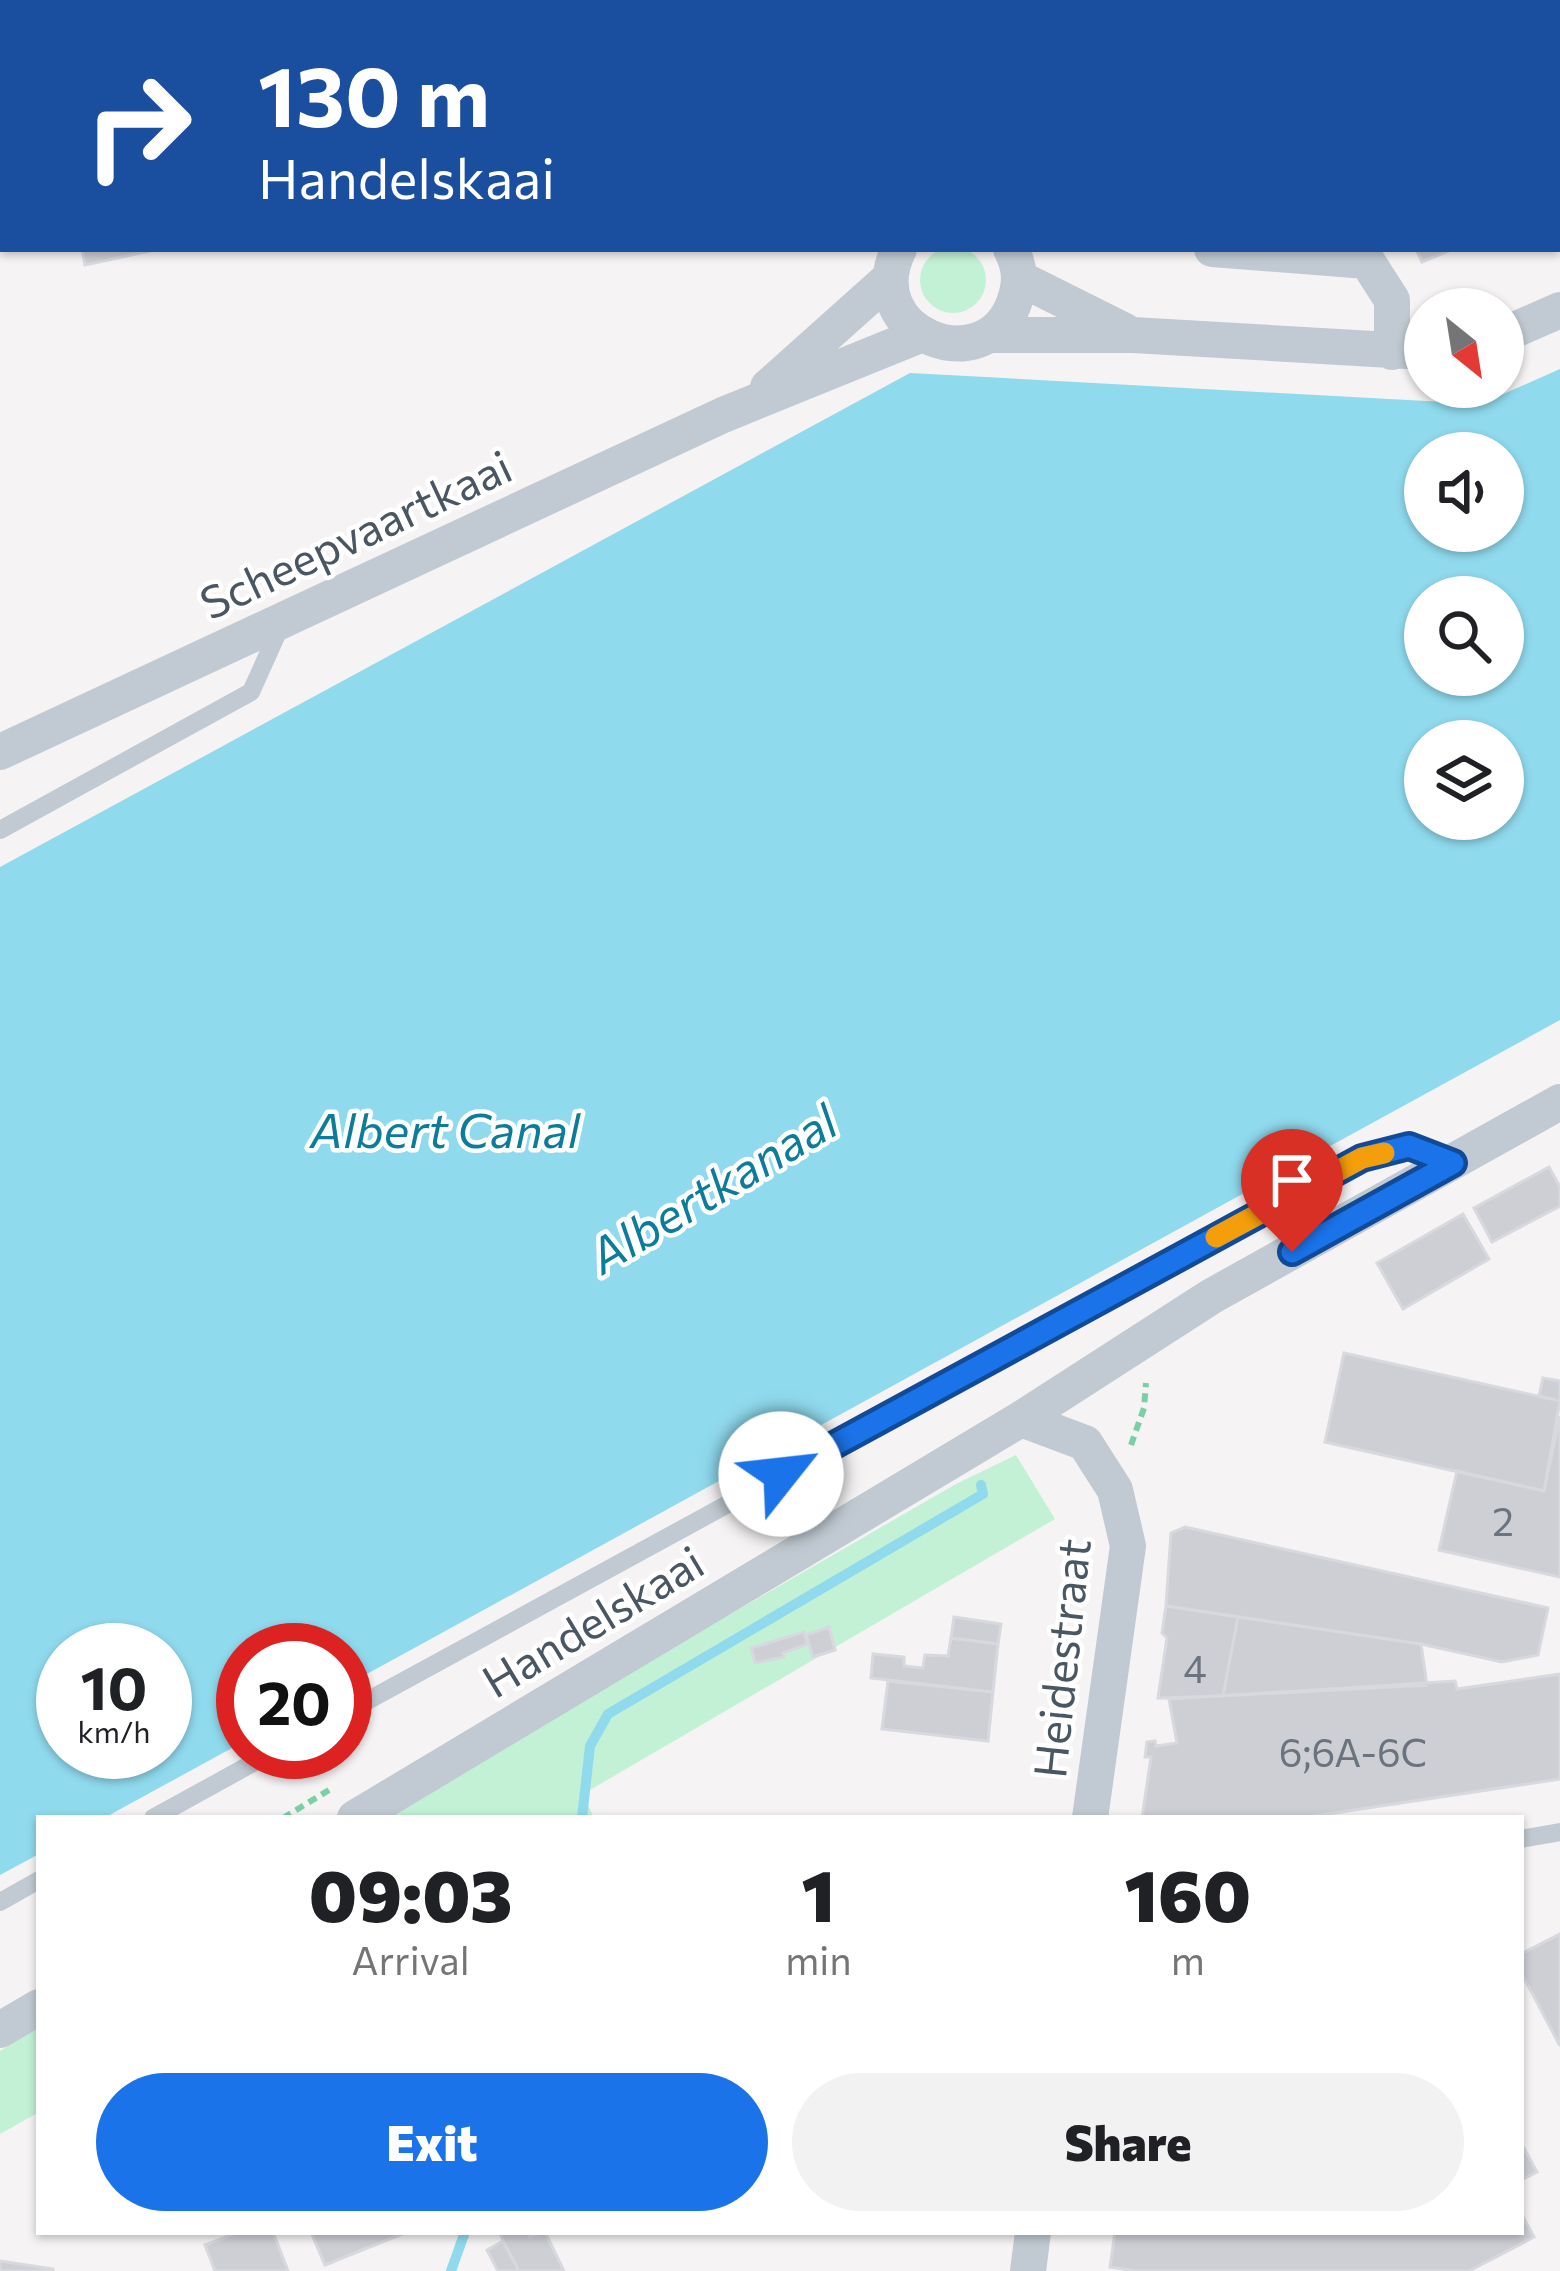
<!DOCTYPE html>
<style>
:root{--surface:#fff;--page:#f2f2f2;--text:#202124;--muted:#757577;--accent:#1a73e8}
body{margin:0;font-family:Commissioner,sans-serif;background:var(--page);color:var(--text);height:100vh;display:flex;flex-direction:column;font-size:45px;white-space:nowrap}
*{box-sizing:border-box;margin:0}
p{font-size:39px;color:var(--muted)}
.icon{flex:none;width:66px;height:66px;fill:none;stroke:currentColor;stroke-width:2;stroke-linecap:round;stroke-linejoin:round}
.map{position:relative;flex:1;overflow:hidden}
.drawer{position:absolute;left:36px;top:1815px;width:1488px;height:420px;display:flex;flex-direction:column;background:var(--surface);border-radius:0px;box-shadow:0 3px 9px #0004}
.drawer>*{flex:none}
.hud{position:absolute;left:0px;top:0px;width:1560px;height:252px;box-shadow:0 3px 9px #0004;background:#1a4fa0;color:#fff;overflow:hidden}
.needle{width:78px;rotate:150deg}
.tools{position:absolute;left:1404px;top:288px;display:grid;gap:24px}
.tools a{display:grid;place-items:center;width:120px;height:120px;border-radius:50%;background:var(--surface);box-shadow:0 3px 9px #0004;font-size:60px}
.speed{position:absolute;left:36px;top:1623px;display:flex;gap:24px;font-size:60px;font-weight:700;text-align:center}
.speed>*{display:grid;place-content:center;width:156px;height:156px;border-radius:50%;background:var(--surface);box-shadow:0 3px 9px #0004;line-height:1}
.speed small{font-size:30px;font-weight:400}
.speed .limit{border:18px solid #d22;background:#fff;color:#111}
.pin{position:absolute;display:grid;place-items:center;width:102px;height:102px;color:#fff;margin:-123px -51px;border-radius:50% 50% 50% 0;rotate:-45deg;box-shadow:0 0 12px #0007}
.pin .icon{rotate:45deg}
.me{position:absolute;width:132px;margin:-66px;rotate:61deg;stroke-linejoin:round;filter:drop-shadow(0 0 9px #0008)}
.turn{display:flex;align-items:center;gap:42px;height:252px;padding:0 60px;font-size:54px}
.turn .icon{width:156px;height:156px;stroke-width:2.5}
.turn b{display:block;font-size:84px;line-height:102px}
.eta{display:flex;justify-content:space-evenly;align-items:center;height:204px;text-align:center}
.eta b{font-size:72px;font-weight:800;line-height:84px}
.cta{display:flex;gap:24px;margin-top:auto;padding:24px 60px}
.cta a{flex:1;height:138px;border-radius:72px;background:var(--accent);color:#fff;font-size:48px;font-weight:800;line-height:138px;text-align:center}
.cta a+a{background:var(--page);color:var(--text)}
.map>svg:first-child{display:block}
</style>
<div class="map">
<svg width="1560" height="2271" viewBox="0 0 1560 2271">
<rect width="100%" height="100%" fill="#f5f3f3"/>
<path fill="#c3f1d5" d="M920 280a33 33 0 1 1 66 0a33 33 0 1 1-66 0Z
M1016,1455l39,64 -472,275 11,24h-217l579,-334z
M39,2027v85l-39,22v-83z"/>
<path fill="#90daee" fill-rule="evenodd" d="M1560,369v651l-1215,666v-36h-102v92l-139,76h-65v36l-39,21v-1008l910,-494 571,31zM1425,453h78v78h-78zM1425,597h78v78h-78zM1425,741h78v78h-78zM63,1650h102v102h-102z"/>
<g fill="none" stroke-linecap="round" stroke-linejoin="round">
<path stroke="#90daee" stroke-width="10" d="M582,1818l8,-72 18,-32 375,-220 -2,-9
M451,2271l14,-39"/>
</g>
<path fill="#cdcfd5" stroke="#d7d9de" stroke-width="3" d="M30,0h196v3h-196z
M324,0h483l1,3h-483z
M1030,0h60l1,1 -61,2z
M1501,0h59v148l-3,-145z
M82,249h77l-74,16z
M1416,249h37l-31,13z
M1549,1167l11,20v19l-68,36 -18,-34z
M1463,1214l26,45 -86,50 -26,-46z
M1344,1353l216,48 -16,90 -219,-49z
M1543,1378l17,3v20l-21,-5z
M1560,1416v161l-121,-27 18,-79 87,20z
M1185,1527l363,81 -10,47 -36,7 -81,-18 -255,-38 5,-73z
M1166,1606l72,11 -15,79 -65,2 9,-60 -5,-5z
M954,1617l47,7 -3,20 -47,-6z
M1238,1617l183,27 6,41 -204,11z
M829,1627l6,23 -22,7 -7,-22z
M804,1632l4,12 -25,9 1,4 -29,6 -4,-15z
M951,1638l47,6 -5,48 -122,-14 2,-24 31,3v9l19,2 2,-13 23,1z
M1560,1674v105l-259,39h-159l9,-61h-6l2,-15 8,-1 1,5 21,-3 -8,-44 286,-18 2,8z
M888,1681l105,11 -5,49 -106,-12z
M1560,1934v112l-39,-74v-18z
M1521,2143l16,29 -16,8z
M1521,2213l13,24 -65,34h-333l-26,-4 5,-35h406z
M240,2232h33l15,39h-73l-10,-26z
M311,2232h96l-82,33z
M507,2232h21l2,5 15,-5 19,39h-45l-16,-30 -2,-6z
M503,2241l16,30h-21l-11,-21z
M0,2261l53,8v2h-53z"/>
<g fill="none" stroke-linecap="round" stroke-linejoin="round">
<path stroke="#7ad0a6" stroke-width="6" stroke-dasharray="9 6" stroke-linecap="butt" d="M1131,1445l13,-37 2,-25
M283,1818l46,-28"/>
<path stroke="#c1cad2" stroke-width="18" d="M0,830l251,-138 31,-69
M345,1713l1017,-555 47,-12 40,15
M153,1818l120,-66
M1521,1839l39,-7
M0,1902l39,-22"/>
<path stroke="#c1cad2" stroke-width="36" d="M949,0l1,3
M899,249c-42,84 86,134 115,54 7,-20 7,-34 -3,-54
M1212,249l155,12 25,39v52
M1021,279l104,52
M990,335h143l292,17
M1503,335l57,-25
M768,387l122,-109
M0,752l723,-337 197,-80
M1021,1419l64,24 30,47 13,56 -38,272
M355,1818l666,-399 191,-123 348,-194
M0,2030l39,-23
M1028,2271l5,-39"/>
</g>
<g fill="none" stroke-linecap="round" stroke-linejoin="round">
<defs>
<path id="route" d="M781,1474l581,-316 47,-12 44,17 -161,89"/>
</defs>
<use href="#route" stroke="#114b97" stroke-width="30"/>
<use href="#route" stroke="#1a73e8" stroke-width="21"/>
<path stroke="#f59e0b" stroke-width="21" d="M1216,1237l146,-79 22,-5"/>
</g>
<g text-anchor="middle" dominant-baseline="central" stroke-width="9" stroke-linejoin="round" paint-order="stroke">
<g font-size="39" fill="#6b747e">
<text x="1503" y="1520">2</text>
<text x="1195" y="1667">4</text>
<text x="1353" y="1751">6;6A-6C</text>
</g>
<g font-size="45" fill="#4a5661" stroke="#fff">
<text transform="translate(355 533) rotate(-25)">Scheepvaartkaai</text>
<text transform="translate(592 1620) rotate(-31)">Handelskaai</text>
<text transform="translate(1060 1658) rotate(-84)">Heidestraat</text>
</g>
<g font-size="48" font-style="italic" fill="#0c7c9b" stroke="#fff">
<text x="445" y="1128">Albert Canal</text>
<text transform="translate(712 1187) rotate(-31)">Albertkanaal</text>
</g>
</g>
</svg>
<div class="tools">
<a><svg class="needle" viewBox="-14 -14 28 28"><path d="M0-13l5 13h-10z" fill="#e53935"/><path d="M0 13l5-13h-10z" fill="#757577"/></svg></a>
<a><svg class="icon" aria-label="sound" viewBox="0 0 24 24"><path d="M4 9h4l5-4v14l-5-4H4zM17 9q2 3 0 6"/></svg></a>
<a><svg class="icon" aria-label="search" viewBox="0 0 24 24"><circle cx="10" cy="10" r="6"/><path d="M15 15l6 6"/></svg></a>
<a><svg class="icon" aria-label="layers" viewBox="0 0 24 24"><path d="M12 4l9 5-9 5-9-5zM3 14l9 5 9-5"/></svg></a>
</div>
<div class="speed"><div>10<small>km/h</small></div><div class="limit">20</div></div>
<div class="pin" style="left:1292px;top:1252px;background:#d93025"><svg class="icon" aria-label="arrive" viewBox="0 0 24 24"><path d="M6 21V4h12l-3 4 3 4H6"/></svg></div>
<svg class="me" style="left:781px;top:1474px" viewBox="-20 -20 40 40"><circle r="19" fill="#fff"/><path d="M0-13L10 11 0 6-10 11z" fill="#1a73e8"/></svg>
<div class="hud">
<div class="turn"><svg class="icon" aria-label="right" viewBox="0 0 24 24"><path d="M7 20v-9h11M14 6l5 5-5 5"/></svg><div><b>130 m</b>Handelskaai</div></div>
</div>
<section class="drawer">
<div class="eta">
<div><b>09:03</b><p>Arrival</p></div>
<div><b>1</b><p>min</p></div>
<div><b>160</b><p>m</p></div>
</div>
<div class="cta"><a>Exit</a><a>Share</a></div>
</section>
</div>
